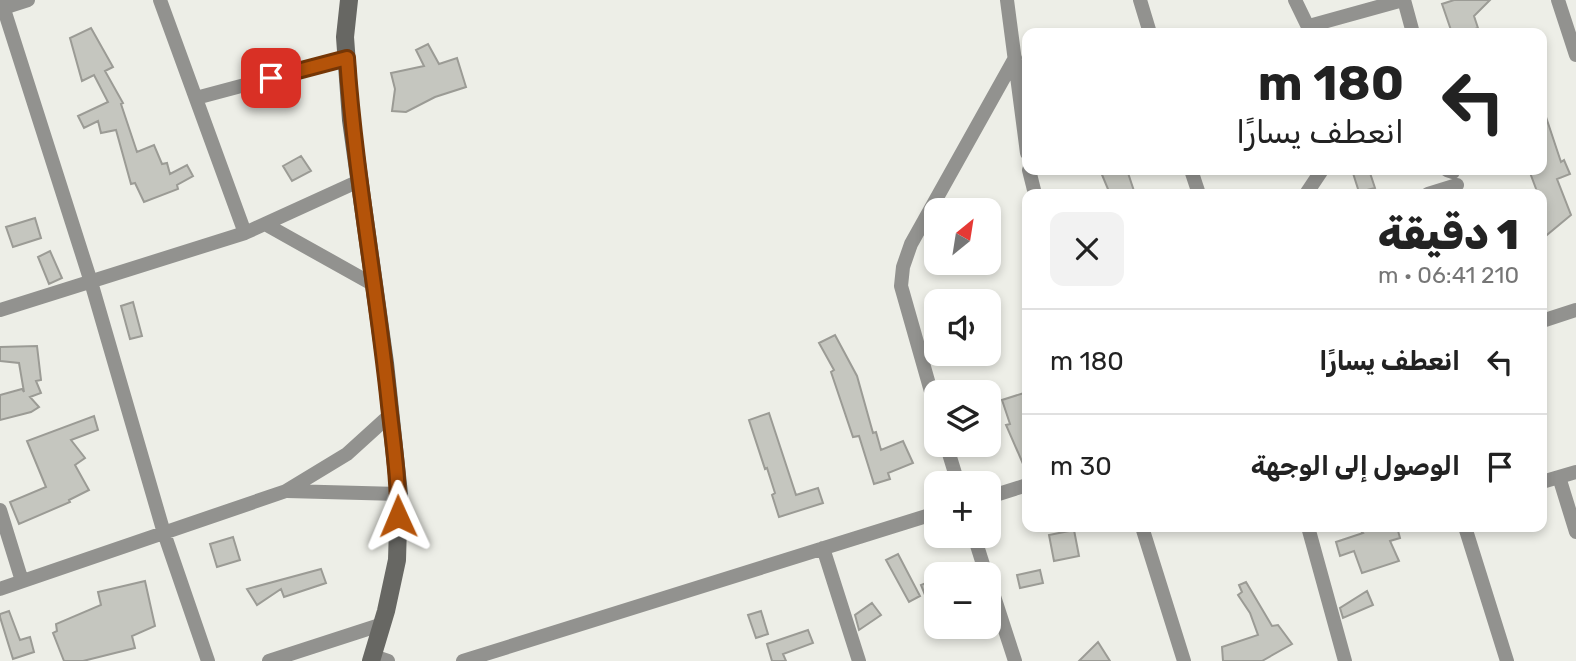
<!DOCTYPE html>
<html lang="ar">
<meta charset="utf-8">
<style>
:root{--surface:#fff;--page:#f2f2f2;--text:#222;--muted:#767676;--line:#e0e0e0}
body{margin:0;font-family:Rubik,Vazirmatn,sans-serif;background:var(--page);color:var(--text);direction:rtl;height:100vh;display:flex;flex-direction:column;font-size:26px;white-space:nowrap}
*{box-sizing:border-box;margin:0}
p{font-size:23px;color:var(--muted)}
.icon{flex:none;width:38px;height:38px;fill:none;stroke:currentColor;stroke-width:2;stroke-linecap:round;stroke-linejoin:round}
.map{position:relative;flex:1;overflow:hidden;direction:ltr}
.details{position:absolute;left:1022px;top:189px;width:525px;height:343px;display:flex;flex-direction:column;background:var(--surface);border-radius:14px;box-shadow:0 4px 10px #0003;direction:rtl}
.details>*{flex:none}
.hud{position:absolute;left:1022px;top:28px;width:525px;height:147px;border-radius:14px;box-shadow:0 4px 10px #0003;direction:rtl;background:#fff;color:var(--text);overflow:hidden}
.needle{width:46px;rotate:30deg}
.tools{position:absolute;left:924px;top:198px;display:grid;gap:14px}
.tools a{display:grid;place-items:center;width:77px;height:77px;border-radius:14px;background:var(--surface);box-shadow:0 4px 10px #0003;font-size:35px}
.pin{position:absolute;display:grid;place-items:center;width:60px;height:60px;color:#fff;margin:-30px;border-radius:14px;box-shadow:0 4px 10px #0006}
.me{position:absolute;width:77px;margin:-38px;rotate:359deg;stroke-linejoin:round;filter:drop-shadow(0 0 5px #0008)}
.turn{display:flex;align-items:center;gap:24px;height:147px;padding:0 28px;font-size:32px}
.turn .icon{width:91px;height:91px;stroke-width:2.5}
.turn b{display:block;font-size:49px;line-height:60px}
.round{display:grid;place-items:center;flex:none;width:74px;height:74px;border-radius:14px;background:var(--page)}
.summary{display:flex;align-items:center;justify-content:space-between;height:119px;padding:0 28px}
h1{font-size:42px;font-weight:800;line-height:52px}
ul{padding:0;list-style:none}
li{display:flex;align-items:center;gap:21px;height:105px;padding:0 28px;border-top:2px solid var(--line)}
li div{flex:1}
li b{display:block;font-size:26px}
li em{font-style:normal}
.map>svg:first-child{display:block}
</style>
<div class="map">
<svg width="1576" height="661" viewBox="0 0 1576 661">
<rect width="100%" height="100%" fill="#edeee7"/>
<path fill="#c5c6bf" stroke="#9b9b95" stroke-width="2" d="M1454,0h36l-16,16 4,12 -15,5h-11l-10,-29z
M91,28l22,39 -8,4 18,32 -2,1 16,48 17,-7 8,19 5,-1 3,11 17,-9 6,11 -16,9 1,4 -34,13 -9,-19 -4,1 -15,-54 -15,3 -3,-12 -14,7 -6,-12 30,-14 -14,-27 -12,6 -12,-43z
M428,44l11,20 18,-6 9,29 -31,10 -29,15 -14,-1 3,-22 -4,-16 33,-7 -8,-16z
M1544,111l17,51 3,-2 6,14 -13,5 14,36 -29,24v-45h-4l-9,-24h13v-58z
M301,156l10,15 -19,10 -9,-15z
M1100,170h27l8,24h-25z
M1352,170h17l6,18 -16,4z
M35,218l6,20 -28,9 -7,-20z
M50,251l12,27 -13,6 -11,-27z
M133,302l9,34 -12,3 -9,-33z
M835,335l22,41 16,57 3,-1 5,18 22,-9 10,22 -25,10 2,6 -16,5 -15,-48 -6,1 -22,-65 3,-2 -15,-27z
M37,346l4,34 -5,1 5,12 -11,4 9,10 -8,5 -31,8v-25l22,-6 2,3 -5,-29 -19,-2v-14z
M1024,393l3,12v68l-21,-48 4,-1 -8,-24z
M769,413l27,82 22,-7 5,15 -44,14 -7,-22 3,-2 -8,-25 -2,1 -16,-49z
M94,416l4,14 -27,10 14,18 -10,7 14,25 -20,10 1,2 -51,22 -9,-22 36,-15 -19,-46z
M1358,527h39l3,11 -10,3 9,20 -37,12 -8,-22 -14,5 -4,-14 27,-9z
M1074,530l5,26 -25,5 -5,-26z
M233,537l7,23 -23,7 -7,-23z
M898,554l22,42 -11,6 -23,-42z
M321,569l5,14 -42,14 -3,-8 -24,16 -10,-16z
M1040,570l3,13 -23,5 -3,-13z
M936,579v43l-15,-37z
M145,581l10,45 -23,10 3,12 -52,13h-19l-11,-28 4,-2 -1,-7 45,-19 -3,-13z
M1246,582l26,44 6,-1 14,19 -30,17h-39l-1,-14 36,-12 -8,-22 -12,-18 4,-3 -3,-7z
M1367,591l6,14 -30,13 -3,-10z
M872,603l9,12 -22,15 -4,-15z
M9,611l11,29 10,-3 4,15 -21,7 -13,-42v-3z
M761,611l7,23 -12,4 -8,-23z
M808,630l5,13 -30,11 3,7h-14l-5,-17z
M1098,642l12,19h-31z"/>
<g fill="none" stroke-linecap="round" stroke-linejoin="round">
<path stroke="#92928f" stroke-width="14" d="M1,0l90,282 73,251 44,128
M160,0l85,233
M1007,0l20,153
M1140,0l10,33
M1295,0l16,33
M1404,0l9,33
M1558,0l18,55
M0,9l28,-9
M1309,26l94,-26
M196,98l151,-40
M1029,170l6,24
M1191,170l8,24
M1447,170l6,2
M1306,194l16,-24
M1428,194l29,-9
M265,224l109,61
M0,310l245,-77 114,-52
M1542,321l34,-11
M936,409l-35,-123 2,-19 8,-23 104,-186
M946,444l12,39
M1559,477l17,55
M1542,482l34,-10
M287,491l112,3
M989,497l38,-12
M0,510l22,71
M1142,527l42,134
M1308,527l37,134
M1465,527l42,134
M974,536l12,38
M823,548l36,113
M989,581l26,80
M0,589l286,-98 61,-37 43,-39
M373,656l15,5
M269,661l114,-37
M463,661l473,-148"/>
<path stroke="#676763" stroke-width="18" d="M349,0l-4,37 6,83 34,243 14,131 -2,66 -11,51 -15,50"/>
</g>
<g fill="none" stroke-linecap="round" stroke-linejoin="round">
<defs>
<path id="route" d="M271,78l76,-20c8,116 30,231 42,347 4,37 10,74 9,111"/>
</defs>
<use href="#route" stroke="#753606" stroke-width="18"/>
<use href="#route" stroke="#b45309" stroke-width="12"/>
</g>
</svg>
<div class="tools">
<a><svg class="needle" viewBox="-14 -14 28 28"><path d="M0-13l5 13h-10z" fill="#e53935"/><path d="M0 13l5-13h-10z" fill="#767676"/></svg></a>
<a><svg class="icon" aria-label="sound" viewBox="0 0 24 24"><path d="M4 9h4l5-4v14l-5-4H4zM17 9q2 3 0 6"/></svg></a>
<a><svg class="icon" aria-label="layers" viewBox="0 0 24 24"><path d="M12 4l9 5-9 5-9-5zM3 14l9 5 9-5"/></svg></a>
<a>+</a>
<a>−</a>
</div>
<div class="pin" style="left:271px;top:78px;background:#d93025"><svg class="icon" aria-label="arrive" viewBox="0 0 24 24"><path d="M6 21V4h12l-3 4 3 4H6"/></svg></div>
<svg class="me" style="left:398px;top:516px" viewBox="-20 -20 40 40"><path d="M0-17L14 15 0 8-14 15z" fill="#b45309" stroke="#fff" stroke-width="4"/></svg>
<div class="hud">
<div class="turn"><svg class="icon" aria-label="left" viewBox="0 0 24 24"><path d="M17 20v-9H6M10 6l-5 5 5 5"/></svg><div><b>180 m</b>انعطف يسارًا</div></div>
</div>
<section class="details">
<div class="summary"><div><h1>1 دقيقة</h1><p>210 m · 06:41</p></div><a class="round"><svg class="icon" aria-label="close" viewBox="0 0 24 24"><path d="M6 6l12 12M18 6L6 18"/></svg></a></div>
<ul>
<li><svg class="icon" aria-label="left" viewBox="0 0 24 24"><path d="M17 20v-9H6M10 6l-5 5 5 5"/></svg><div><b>انعطف يسارًا</b></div><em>180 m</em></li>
<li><svg class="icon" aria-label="arrive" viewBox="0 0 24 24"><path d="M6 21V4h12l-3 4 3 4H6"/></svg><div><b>الوصول إلى الوجهة</b></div><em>30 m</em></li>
</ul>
</section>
</div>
